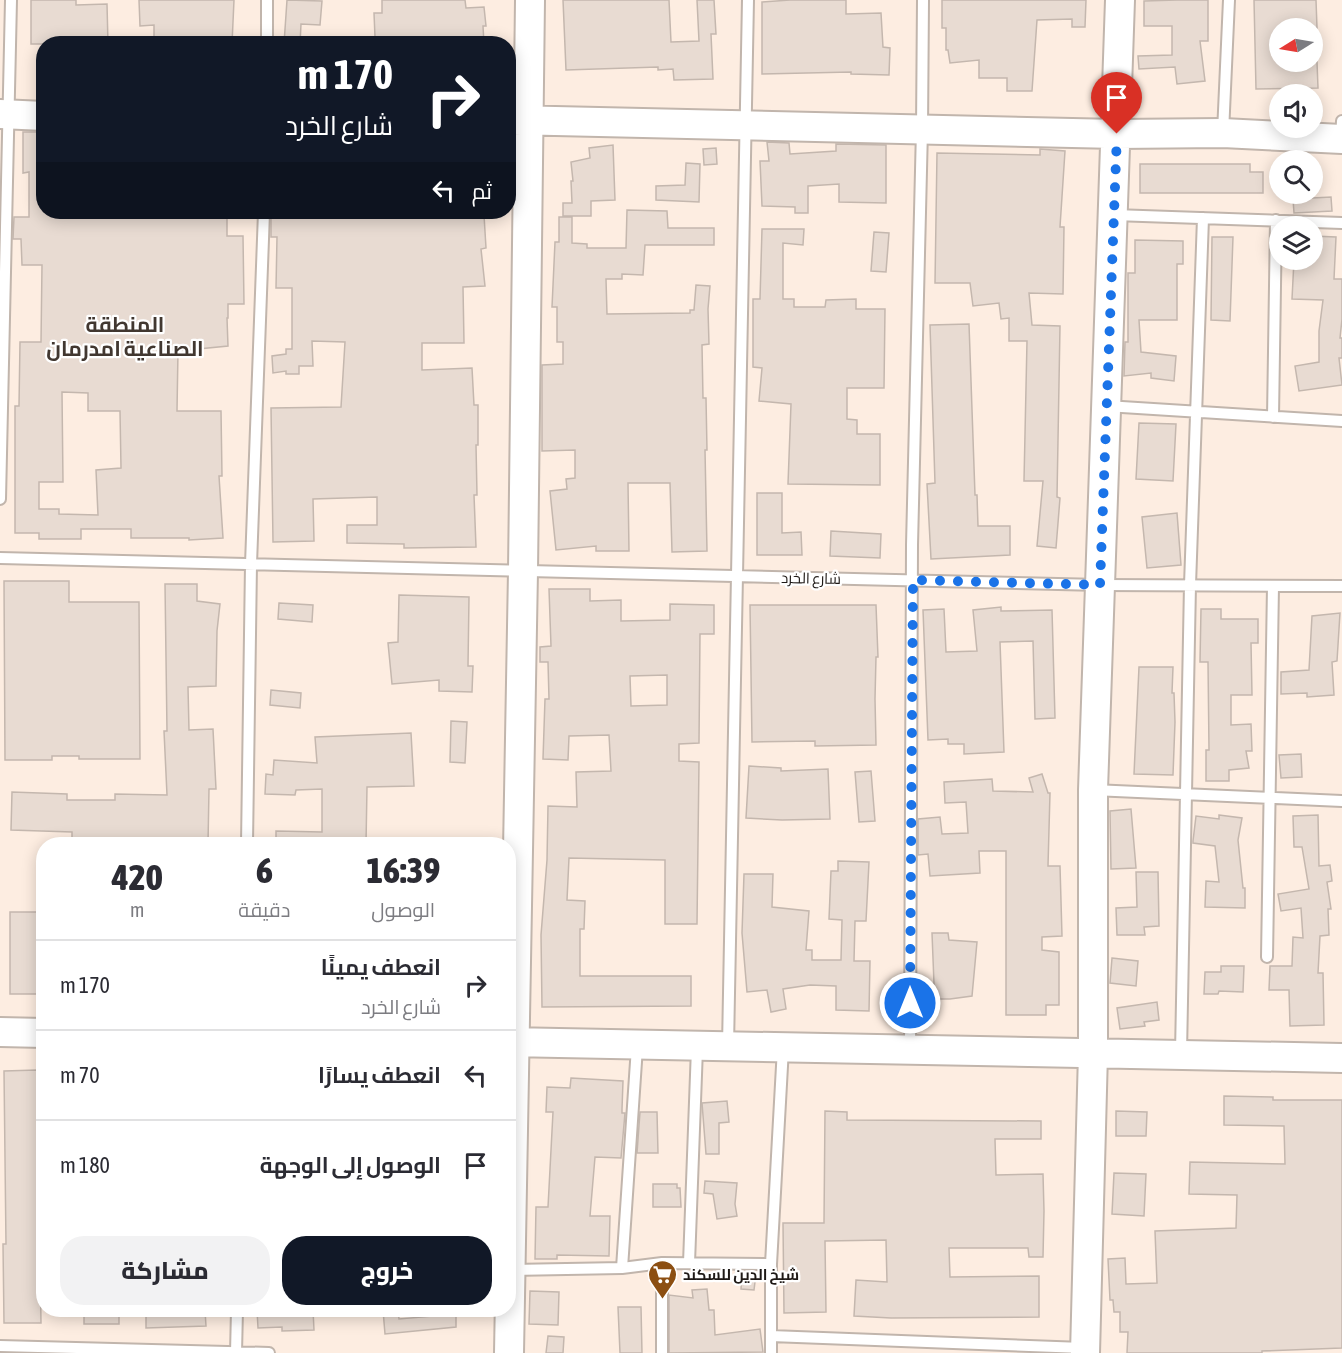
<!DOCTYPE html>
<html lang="ar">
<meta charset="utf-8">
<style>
:root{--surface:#fff;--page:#f2f2f3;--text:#2b2b33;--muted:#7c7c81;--line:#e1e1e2;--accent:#111827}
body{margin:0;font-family:"Asap Condensed",Cairo,sans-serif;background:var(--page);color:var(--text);direction:rtl;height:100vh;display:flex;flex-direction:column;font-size:22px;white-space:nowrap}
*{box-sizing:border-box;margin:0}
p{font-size:20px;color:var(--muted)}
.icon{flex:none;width:33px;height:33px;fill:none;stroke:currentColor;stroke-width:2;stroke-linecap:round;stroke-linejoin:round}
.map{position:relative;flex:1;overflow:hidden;direction:ltr}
.side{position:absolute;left:36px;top:837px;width:480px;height:480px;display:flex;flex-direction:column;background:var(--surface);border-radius:24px;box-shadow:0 3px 15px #0003;direction:rtl}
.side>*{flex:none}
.guide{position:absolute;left:36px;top:36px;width:480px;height:183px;border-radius:24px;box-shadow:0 3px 15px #0003;direction:rtl;background:#111827;color:#fff;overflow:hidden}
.needle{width:39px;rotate:259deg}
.controls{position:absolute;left:1269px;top:18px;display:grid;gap:12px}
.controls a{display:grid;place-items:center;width:54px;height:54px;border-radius:50%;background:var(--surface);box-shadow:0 3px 15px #0003;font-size:30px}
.pin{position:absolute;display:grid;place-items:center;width:51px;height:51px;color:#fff;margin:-62px -26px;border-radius:50% 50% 50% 0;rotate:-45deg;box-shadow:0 0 6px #0007}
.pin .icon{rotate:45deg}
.me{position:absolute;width:66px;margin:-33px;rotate:0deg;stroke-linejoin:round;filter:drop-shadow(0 0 4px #0008)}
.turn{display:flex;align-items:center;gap:21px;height:126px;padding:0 24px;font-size:27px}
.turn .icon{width:78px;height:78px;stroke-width:2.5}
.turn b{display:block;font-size:42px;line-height:51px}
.then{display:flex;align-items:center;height:57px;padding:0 24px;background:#0003;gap:12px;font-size:22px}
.eta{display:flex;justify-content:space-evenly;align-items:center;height:102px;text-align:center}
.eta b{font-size:36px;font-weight:800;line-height:42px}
.button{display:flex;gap:12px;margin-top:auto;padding:12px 24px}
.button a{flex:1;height:69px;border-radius:24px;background:var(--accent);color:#fff;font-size:24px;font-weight:800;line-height:69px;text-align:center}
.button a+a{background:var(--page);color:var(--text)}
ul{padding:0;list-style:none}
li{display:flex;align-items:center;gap:18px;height:90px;padding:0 24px;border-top:2px solid var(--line)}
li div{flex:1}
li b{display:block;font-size:22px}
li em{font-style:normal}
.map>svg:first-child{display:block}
</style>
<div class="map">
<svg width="1342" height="1353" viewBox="0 0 1342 1353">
<rect width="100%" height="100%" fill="#fefbf9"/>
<path fill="#fdede1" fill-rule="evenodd" d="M0,0h1342v1353h-1342zM1280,28h32v34h-32zM44,44h464v168h-464zM1280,94h32v34h-32zM1280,160h32v34h-32zM1280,226h32v34h-32zM44,844h464v466h-464z"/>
<path fill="#e8dbd2" stroke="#c4b7ae" stroke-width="1.5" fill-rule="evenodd" d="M31,0h45v5l31,-1 1,40h-77z
M139,0h95l-2,44h-78v-19l-14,1z
M287,0l35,1 -2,24 -19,-1 -1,20h-16z
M382,0h83l1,8 18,-1 2,19h-3l1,18h-102v-7h-7l-1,-24h8z
M563,0h106l2,42 28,-1 -2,-41h17l2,34h-5l2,45 -39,1 -1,-11 -15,1v-3l-92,3z
M790,0h56v14l35,-1 2,34 7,1 -1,27 -38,-1v-2l-89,2v-72z
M942,0h144l-1,27h-13v-8l-35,1 -5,71h-25v-13h-28v-18l-29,3 -2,-13h-2v-22h-4z
M1177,0h31v41h-8l5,40 -28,3 -2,-17 -36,2 -1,-13 34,-1v-29h-28v-25z
M1254,0h62l1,28h-37v34h37l1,26 -62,1z
M23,132h21v80h183v24h16l1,68h-16v14h-1l1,28 -50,5 -1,60h44l1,65h-3l4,62 -34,2v-2h-58v-9h-50v10h-42v-6h-24v-127h4l1,-64h21l1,-77h-20l-1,-26h-8l1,-22h15v-45l-6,1zM62,392l26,1v18h32l1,57 -25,2 2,45 -39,-1v-5h-20v-27h24z
M767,142l22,1 1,11 46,-3v-7l50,1v58l-47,-1v-18l-31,2v27h-13v-6l-33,-1 -2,-45h9z
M613,145l2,55 -24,1v15h-28v-13h9l-1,-22h2l-2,-19 19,-4 -1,-10z
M716,148l1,16 -13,1 -1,-16z
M1040,149l25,2 -5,76h4l-1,67 -34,-1 3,32 28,1 -3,171 3,1 -4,50 -19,-2 6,-65h-19l3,-140h-18v-23l-8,1 -2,-16 -26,3 -3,-23h-35l2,-130 103,2z
M686,163l14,1 -1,38 -43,-2v-14l29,-1z
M1140,164h110v8h13v21h-123z
M1331,197l1,14 -38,2 -1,-14z
M627,210l40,1 1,17h46v17h-69l-2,30 -21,-1v5h-16l1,35 83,-1v-3h4l2,-25 14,1 -2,23 1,35 -7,1 1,53h3l1,52h-2l2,101 -35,1 -2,-69h-42l1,68h-33v-5l-40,4 -6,-59 17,-2 -1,-10 9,-1v-28l-33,1v-86l21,-1v-22h-6v-35h-5l3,-65h4v-25h13v26l15,1v4h39z
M271,212h16v2l164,-2v5l33,-2 2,33 -5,1 4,37 -22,1 1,56h-42v27l50,-2 2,37h4v40h-2l1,50h-3l2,52 -72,1v-4l-57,-1v-18h30v-28l-64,2 1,42 -41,1 -2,-134 70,-1 4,-65 -33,-1 1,25h-14v8h-13v-3l-13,2 -1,-17 14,-2v-5h6v-61h-16l1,-51h-6z
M762,229h42l-1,16 -20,-2v56h11v8h31l1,-7 30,-1v10h29l-1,79h-37v31l10,1v14h23v51l-92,-1 3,-80 -32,-3 3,-33 -9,-1v-68h7z
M874,232l15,1 -3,39 -15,-1z
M1312,236l24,1 -2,42h8v40l-2,19h2v20h-3l3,27 -43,6 -4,-25 24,-4v-31l4,-31 -31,-1 2,-39h18z
M1212,237h21l-3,84 -19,-1z
M1135,240l48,1v23h-6v56h-38l2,32 35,4 -2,25 -23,-3v-5l-27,3 1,-34h3v-69h7z
M969,324l6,171h2l1,31h32v29l-79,4 -4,-75 8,-1 -5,-158z
M1139,423l37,1 -3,57 -37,-2z
M757,493h25v40l19,-1 1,23h-45z
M1177,513l4,52 -34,3 -5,-51z
M831,531l50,3 -1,24 -50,-2z
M4,581h65v21h70l1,157h-61v-3h-27v4h-47z
M165,584h32v17l23,3 -3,27 -1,55 -28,1 1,43 24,-1 3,60h-7l-1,55h-136v-12l-61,-2 1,-38 55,2v6h48v-6l52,1 -3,-64h3z
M549,589h41v12l31,-1v21l49,-1v-16l44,1v29h-14l-1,109 -20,1v17l20,1 -2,162h-32v-64l-96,-2 -2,42 18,1 -1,28h-4v47h111v30l-149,1 -1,-72 6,-75 1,-54 29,1 -1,-35 35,-1 -2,-36 -40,1 -1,24 -25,-1 2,-60h4l-1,-37h-8v-15l11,-1zM667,675v30l-36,1 -1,-30z
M399,595l70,2 -1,69h5l-1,26 -33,-1v-11l-47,4 -4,-41 10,-1z
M279,603l34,2 -1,17 -34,-3z
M750,605h126l2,52h-2l-1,42 1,46 -61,1v-5l-63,1z
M1001,607v4l51,-1 3,108 -20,1 -2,-78 -33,1 4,110 -40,2v-10h-16v-5l-20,1 -5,-130 21,-1 2,43 31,-1 -4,-41z
M1201,609h20v10h37v24h-7l1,52h-21v30l20,-1 1,27h-6l3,17 -20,2v11h-23v-31h3l-1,-88h-8z
M1340,613l-3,48 -5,1 2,33 -27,2v-4l-26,1v-22l28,-2 3,-54z
M1139,667h34l-1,26h2l1,29 -2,53 -39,-1z
M271,690l30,3 -1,15 -30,-3z
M451,721l16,1 -2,41 -15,-1z
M411,733l3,53 -47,1 -1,57h-90v-13l46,1v-43l-26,1 -1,5 -30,-1 1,-20 7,1 1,-15 43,3 -2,-26z
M1301,754l1,23 -21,1 -2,-23z
M749,766l32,2v3l47,-2 2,50 -48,1 -36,-2z
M871,771l4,50 -16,1 -4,-50z
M1042,774l6,19h2l-2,73h12l2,70 -20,1v13l17,2v53h-13v10h-40v-164h-27l1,22 -50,3 -2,-22 -10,1v-36l22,-2 2,17 26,-1 -2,-31 -21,1 -1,-21 48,-3 1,12 40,1 -4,-14z
M1131,809l5,59 -25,1 -1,-58z
M1219,815l23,3 -4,22 5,48h2v20l-40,-1 1,-26 13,1 -4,-36 -22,-3v-2l3,-25 23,3z
M1318,815l1,51 11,-1 2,16 -5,1 4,27h-3l1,26 -9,1 -2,37h5l1,52 -34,1 -1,-36h-20l1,-24h22l1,-29 10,1 -2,-30 -20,3 -3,-17 31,-5 -7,-42h-8l-1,-31z
M838,861l31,1 -3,59h-11l-1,40h16l-1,50 -33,-1v-24l-26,-1 -27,4 3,20 -15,3 -4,-22 -20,2 -5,-59 2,-59h29l-1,33 37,4 -3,39h6v10h29l1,-40 -13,-1 2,-48h7z
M1136,872h22l1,54 -15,1 1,8h-28l-1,-27 21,-1z
M10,912h32l2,82h-34z
M932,933h16l1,7 28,2 -5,54 -22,3h-29v-15h13z
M1112,958l26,3 -2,25 -26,-3z
M1221,966h23l-1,26 -24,-1 -1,3h-14l1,-22h16z
M1157,1002l2,18 -15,2 1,4 -25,3 -3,-21z
M37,1070l4,253h-37l-1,-79h3l-2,-173z
M571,1078l52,3 -1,28v4h3l-4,45 -26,-1 -5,59h20l-1,40 -52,-1v4h-22l1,-52h12l5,-95h-7l1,-25 23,1z
M1224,1096l49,1v3h69v248l-80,3v2h-135l1,-21h-8v-20h-6l-1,-12h-3l-2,-41 17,-1 1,26 31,-1 -2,-52 81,-3 1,-33 -48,-1 1,-32 95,2 -1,-38 -60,-1z
M727,1101l2,21 -10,1v31h-13l-4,-51z
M825,1111l22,1v8l194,1v18h-46l1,36 47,-1 1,37 -1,46h-14l-1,-9h-79l1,29 89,-1v41l-148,1 -37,-2 2,-36 31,2 -1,-42 -61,1 1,71 -42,1 -1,-90h41z
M1116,1111l31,1 -1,24h-30z
M640,1112h17l1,41h-21z
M1114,1173l32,1 -2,42 -32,-2z
M705,1181l32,2 -2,21 2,12 -20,3 -4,-25 -9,-1z
M653,1184h24v4h3l1,19h-28z
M742,1273l14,1 -2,16 -13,-1z
M707,1289l2,21h5l1,25 45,-6 3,23 -94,1v-58l24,3 -1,-8z
M530,1291l29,1 -1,33 -29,-1z
M618,1307h23l1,46h-22z
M84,1310h35v14h-35z
M146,1310h59l1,16 -60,2z
M257,1310h56l1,20 -32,1v-4l-24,1z
M383,1310h15l1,9 57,-5v13l-71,7z
M548,1336l16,1 -1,16h-17z"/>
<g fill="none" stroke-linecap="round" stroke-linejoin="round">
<defs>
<path id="lane" d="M267,44v-44
M1223,133l6,-133
M1341,139l1,-18
M1114,215l228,8
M1106,406l236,15
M1273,417l3,-197
M0,499l11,-499
M0,558l1100,27 242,1
M1093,790l249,11
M247,844l4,-280 13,-352
M1267,957l6,-371
M728,1046l20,-1046
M910,1050l2,-505 10,-416 1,-129
M1181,1053l9,-468 13,-367
M662,1263v90
M689,1263l8,-215
M622,1268l15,-221
M511,1270l111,-2 40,-5 109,1
M771,1336l312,12
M0,1346l269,7
M236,1353l1,-43
M771,1353v-89l12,-216"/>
<path id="secondary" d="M0,114l44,2
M511,120l606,14 106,-1 119,6
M0,1032l44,1
M508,1042l834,16
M509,1353l14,-782 7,-571
M1085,1353l8,-300v-263l27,-790"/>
</defs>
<use href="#lane" stroke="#c1b5ac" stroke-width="14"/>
<use href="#secondary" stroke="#c1b5ac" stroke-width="32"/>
<use href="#lane" stroke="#fff" stroke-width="10"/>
<use href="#secondary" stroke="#fff" stroke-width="28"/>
</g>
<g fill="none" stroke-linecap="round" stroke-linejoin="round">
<path stroke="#1a73e8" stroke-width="10" stroke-dasharray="0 18" d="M910,1003l3,-423 187,5 17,-451"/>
</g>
<defs>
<symbol id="supermarket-pin" viewBox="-11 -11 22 30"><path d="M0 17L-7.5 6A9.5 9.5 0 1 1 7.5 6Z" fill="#8c4f12" stroke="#fff"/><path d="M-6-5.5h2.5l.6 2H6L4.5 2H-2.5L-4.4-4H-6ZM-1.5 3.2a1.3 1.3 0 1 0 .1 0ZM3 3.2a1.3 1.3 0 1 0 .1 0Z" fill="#fff"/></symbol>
</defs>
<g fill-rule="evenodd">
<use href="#supermarket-pin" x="646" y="1258" width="33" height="45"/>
</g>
<g text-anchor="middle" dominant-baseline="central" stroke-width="4.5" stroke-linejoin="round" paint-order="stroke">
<g font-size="15" fill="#1e1916" stroke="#fff">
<text transform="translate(811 578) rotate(1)">شارع الخرد</text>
</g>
<g font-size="15" font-weight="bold" fill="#1e1916" stroke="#fff" text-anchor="start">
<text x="683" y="1274">شيخ الدين للسكند</text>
</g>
<g font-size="21" font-weight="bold" fill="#413730" stroke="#fff">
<text x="125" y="324">المنطقة<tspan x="125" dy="24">الصناعية امدرمان</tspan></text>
</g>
</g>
</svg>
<div class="controls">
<a><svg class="needle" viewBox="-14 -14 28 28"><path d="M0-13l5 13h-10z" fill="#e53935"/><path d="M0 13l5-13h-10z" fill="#7c7c81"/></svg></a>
<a><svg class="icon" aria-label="sound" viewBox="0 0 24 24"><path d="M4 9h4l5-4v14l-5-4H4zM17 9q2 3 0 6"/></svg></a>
<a><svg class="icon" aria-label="search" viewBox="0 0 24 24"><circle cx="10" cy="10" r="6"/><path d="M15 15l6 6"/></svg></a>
<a><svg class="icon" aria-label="layers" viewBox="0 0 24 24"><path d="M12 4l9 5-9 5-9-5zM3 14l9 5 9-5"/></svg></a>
</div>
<div class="pin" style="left:1117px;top:134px;background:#d93025"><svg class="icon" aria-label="arrive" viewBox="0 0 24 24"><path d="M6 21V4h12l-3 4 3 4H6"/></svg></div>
<svg class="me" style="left:910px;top:1003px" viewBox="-20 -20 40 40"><circle r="17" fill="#1a73e8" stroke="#fff" stroke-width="3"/><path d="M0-11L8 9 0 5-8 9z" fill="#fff"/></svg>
<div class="guide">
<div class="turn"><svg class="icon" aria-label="right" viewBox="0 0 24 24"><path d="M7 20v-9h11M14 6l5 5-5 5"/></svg><div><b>170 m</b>شارع الخرد</div></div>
<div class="then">ثم<svg class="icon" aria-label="left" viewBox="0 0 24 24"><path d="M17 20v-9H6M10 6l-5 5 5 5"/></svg></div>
</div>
<section class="side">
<div class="eta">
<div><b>16:39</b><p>الوصول</p></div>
<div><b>6</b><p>دقيقة</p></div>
<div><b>420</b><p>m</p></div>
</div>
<ul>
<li><svg class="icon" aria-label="right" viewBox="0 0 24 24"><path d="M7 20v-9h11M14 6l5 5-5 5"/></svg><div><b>انعطف يمينًا</b><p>شارع الخرد</p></div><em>170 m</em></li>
<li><svg class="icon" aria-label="left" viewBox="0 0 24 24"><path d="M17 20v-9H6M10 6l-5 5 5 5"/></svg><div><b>انعطف يسارًا</b></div><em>70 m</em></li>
<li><svg class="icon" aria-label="arrive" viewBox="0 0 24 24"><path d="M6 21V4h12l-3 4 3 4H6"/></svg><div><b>الوصول إلى الوجهة</b></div><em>180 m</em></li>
</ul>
<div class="button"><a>خروج</a><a>مشاركة</a></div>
</section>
</div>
